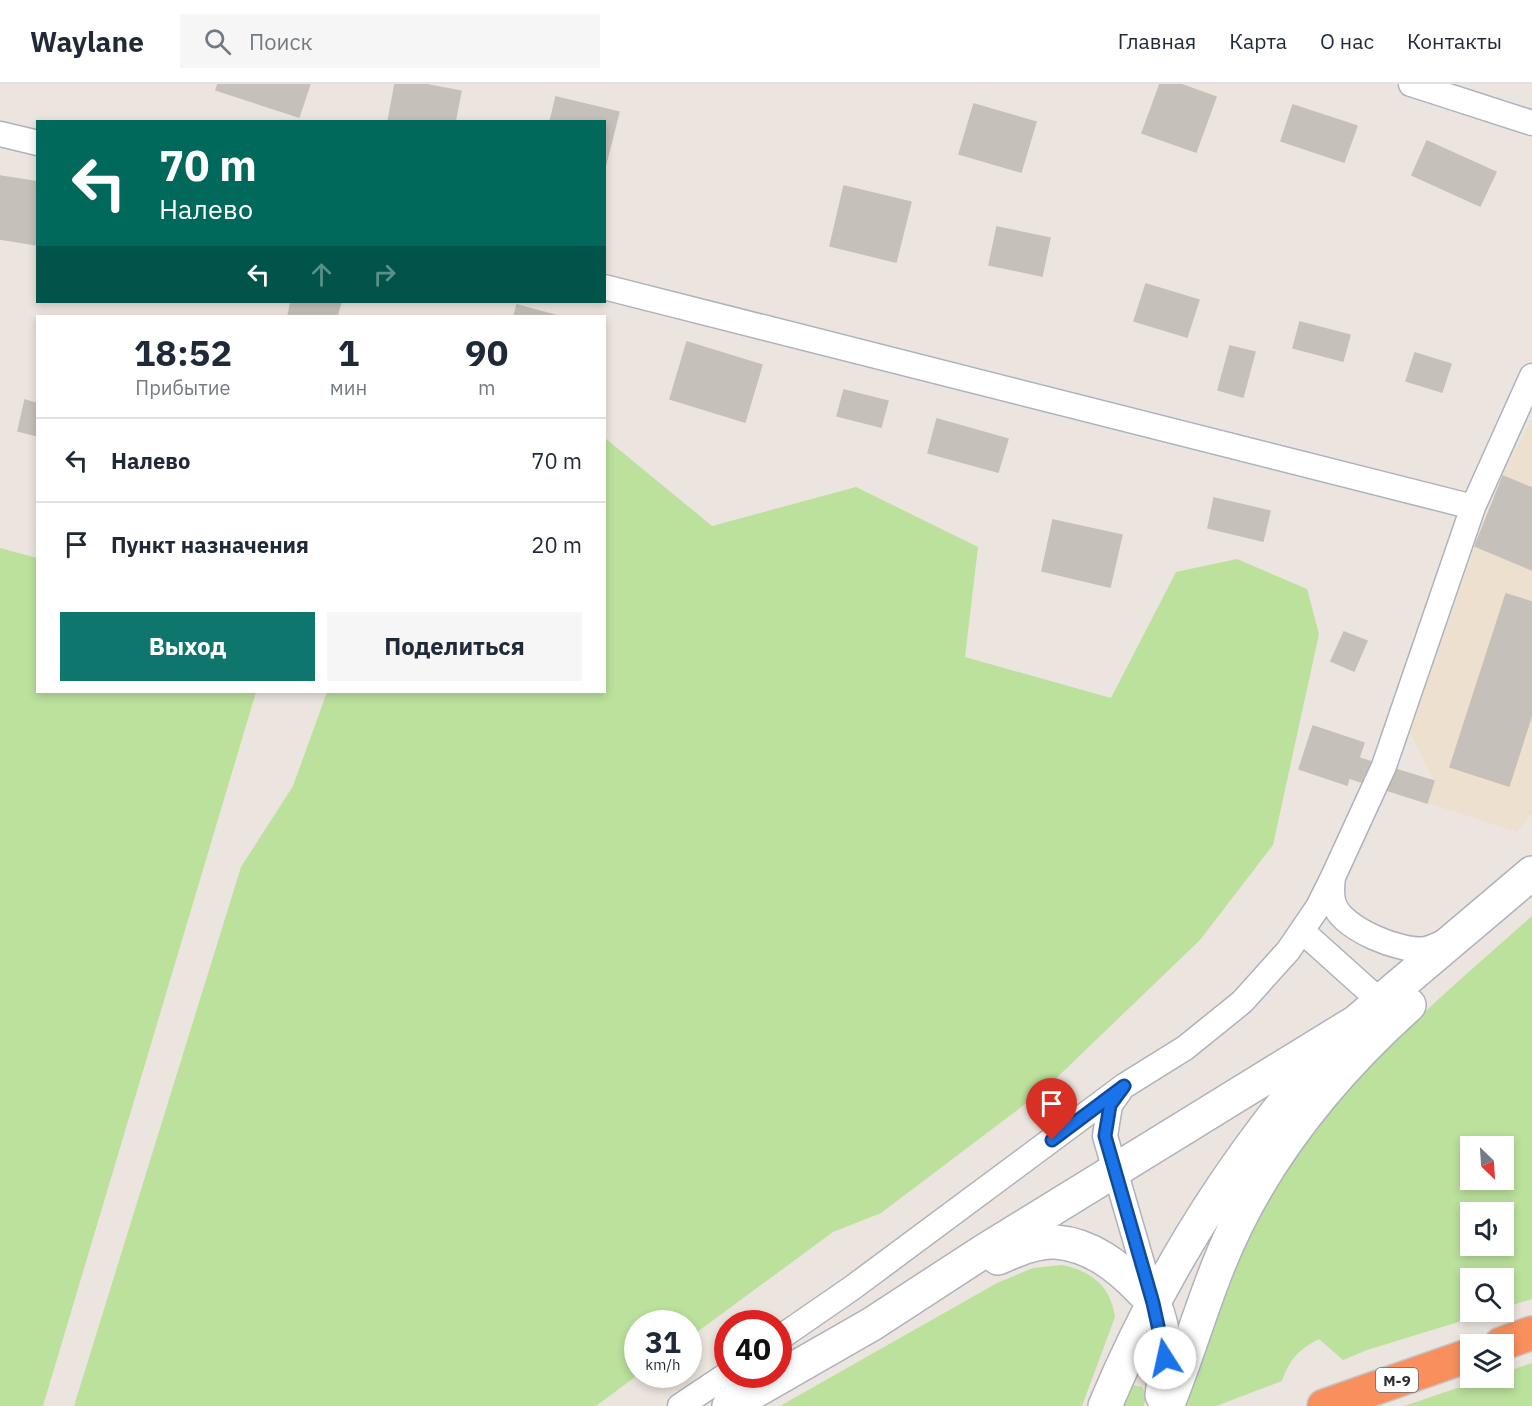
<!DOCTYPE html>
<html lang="ru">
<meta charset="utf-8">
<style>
:root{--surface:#fff;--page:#f6f6f7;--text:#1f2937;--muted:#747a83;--line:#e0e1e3;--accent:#0f766e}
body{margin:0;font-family:"IBM Plex Sans",sans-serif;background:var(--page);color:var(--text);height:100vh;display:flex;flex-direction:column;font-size:22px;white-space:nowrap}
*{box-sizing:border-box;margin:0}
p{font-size:20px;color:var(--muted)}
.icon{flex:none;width:33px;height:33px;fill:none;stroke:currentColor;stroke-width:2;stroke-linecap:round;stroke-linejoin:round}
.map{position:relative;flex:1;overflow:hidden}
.drawer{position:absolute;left:36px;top:231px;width:570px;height:378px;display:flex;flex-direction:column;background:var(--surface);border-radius:0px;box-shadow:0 3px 9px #0003}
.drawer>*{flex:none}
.top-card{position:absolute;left:36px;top:36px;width:570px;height:183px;border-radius:0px;box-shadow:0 3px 9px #0003;background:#00695c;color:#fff;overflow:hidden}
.needle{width:39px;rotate:155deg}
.fabs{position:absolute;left:1460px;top:1052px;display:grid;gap:12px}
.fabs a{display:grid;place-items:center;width:54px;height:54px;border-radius:0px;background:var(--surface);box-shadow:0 3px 9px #0003;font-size:30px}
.speed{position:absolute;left:624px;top:1226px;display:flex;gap:12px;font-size:30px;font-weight:700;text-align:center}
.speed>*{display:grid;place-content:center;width:78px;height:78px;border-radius:50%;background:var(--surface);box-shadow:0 3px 9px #0003;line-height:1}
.speed small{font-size:15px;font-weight:400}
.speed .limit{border:9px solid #d22;background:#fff;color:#111}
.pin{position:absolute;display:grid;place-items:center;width:51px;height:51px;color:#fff;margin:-62px -26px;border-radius:50% 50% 50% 0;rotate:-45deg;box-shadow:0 0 6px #0007}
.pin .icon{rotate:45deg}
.me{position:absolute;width:66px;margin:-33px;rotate:350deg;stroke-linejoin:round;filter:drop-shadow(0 0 4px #0008)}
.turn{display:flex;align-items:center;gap:21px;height:126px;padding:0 24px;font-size:27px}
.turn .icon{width:78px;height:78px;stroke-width:2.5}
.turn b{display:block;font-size:42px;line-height:51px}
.lanes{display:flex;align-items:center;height:57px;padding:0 24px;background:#0003;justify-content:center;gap:30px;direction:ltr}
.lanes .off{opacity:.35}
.eta{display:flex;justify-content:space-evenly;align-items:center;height:102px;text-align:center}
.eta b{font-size:36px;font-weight:700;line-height:42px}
.button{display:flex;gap:12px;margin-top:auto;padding:12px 24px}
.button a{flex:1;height:69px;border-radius:0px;background:var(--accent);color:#fff;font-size:24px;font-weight:700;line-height:69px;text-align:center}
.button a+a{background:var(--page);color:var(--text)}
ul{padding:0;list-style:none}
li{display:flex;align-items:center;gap:18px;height:84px;padding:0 24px;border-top:2px solid var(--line)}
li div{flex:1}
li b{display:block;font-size:22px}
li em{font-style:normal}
header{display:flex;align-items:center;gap:36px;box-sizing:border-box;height:84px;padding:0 30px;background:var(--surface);border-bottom:2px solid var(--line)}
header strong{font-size:28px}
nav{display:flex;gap:33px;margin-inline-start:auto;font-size:21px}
.search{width:420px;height:54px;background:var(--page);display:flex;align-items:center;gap:15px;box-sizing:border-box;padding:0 21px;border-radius:0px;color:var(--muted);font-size:22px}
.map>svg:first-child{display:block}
</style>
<header>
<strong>Waylane</strong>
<div class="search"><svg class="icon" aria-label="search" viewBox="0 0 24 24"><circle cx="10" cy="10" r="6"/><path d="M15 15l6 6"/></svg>Поиск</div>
<nav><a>Главная</a><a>Карта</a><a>О нас</a><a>Контакты</a></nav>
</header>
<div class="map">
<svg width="1532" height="1322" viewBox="0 0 1532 1322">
<rect width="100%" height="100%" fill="#ece4de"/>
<path fill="#ede0ce" d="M1532,334v394l-15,20 -90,-29 7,-22 -24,-48 65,-187 28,-70z"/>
<path fill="#bbe19d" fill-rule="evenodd" d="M605,354l107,88 144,-39 122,60 -13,110 146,41 65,-126 61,-13 70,30 12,45 -46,211 -73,95 -155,149 -164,124 -48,19 -144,106 -1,-15h-50l1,51 -43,32h-522l167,-539 52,-81 34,-94h277z
M0,464l37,10 1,134h218l-213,714h-43z
M1532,832v383l-29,9v-30h-33v33h24l-127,39 -24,10 -24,-21c-21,11 -29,20 -37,42l-66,25h-32c30,-83 57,-170 107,-244 65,-96 155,-169 241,-246zM1470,1062h33v33h-33zM1470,1128h33v33h-33z
M1062,1181c29,6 49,21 53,52l-33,89h-302l217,-123 36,-15z
M1532,1279v43h-128l86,-29h13v-4z
M1134,1301l8,2 4,7 -2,12h-25l9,-17z"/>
<path fill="#c5c0b9" stroke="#c8c0b7" stroke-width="1.5" d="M218,0h92l-11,33 -83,-27z
M395,0h28l38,7 -6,31h-67z
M1160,0h20l36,13 -20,55 -54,-19z
M556,13l63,15 -15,59v-49h-54z
M974,20l62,18 -15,50 -62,-18z
M1293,21l64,21 -13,36 -63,-21z
M1427,57l69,31 -16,34 -68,-31z
M0,92l38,6v63l-38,-6z
M844,102l67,16 -15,60 -66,-16z
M997,143l53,11 -8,38 -53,-11z
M1146,200l53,16 -12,37 -53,-16z
M291,218h50l-4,14h-49z
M517,221l41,11h-44z
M1300,238l50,13 -7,26 -50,-13z
M687,258l75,23 -17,57 -75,-23z
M1230,262l25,6 -12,45 -25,-7z
M1415,269l36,11 -9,28 -36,-11z
M844,306l44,11 -7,26 -44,-11z
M25,316l13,4v32l-20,-5z
M937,335l71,20 -10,33 -70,-19z
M1503,392l29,12v82l-57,-24z
M1214,414l56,13 -7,30 -55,-13z
M1053,436l69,15 -12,52 -68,-16z
M1506,510l26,8v112l-23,72 -59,-19z
M1344,548l23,9 -13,30 -23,-10z
M1313,642l51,17 -5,15 75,23 -7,22 -78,-25 -2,7 -48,-16z"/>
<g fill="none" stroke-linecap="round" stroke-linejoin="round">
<defs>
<path id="street" d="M1411,0l121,39
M0,50l38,9
M604,203l869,220
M1333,793c-1,8 -2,19 1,27 8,25 68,49 92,45 8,-2 15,-6 22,-9
M1302,847l79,71
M1120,1007l-10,14 -5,31 48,165
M778,1255l74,-51 272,-202 61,-38 57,-46 46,-51 30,-44 15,-30 51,-111 89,-259 59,-131
M680,1322l48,-32"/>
<path id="secondary" d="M998,1174c18,-8 38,-17 58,-16 35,3 62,24 86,49 4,4 10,8 12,13 12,27 13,63 8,91
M729,1322l143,-82 112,-73 372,-229 176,-149
M1105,1322c54,-129 130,-250 222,-354
M1167,1322c19,-46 33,-95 52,-142 40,-100 110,-187 190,-259"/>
<path id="highway" d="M1501,1260l31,-11
M1324,1322l146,-51"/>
</defs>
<use href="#street" stroke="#aeb2bb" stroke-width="27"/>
<use href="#secondary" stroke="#aeb2bb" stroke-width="36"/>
<use href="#highway" stroke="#c4c4c4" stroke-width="36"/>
<use href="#street" stroke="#fff" stroke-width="24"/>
<use href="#secondary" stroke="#fff" stroke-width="33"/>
<use href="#highway" stroke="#f88f5d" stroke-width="33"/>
</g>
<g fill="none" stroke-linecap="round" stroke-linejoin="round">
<defs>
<path id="route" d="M1052,1056l72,-54 -14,19 -5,31 48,167 12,55"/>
</defs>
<use href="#route" stroke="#114b97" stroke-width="15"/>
<use href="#route" stroke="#1a73e8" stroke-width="10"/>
</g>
<g text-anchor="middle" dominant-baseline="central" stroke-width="4.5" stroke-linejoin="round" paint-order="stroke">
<rect fill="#fff" stroke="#6b6b6b" stroke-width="1.5" x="1376" y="1284" width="42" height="24" rx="4.5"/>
<g font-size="15" font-weight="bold" fill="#2b2b2b">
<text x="1397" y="1296">М-9</text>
</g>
</g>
</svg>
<div class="fabs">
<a><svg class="needle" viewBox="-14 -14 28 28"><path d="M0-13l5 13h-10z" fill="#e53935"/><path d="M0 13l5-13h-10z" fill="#747a83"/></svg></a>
<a><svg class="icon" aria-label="sound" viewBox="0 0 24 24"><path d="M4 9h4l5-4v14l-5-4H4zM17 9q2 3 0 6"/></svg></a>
<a><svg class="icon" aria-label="search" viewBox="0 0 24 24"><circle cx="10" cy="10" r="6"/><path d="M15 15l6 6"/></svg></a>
<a><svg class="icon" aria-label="layers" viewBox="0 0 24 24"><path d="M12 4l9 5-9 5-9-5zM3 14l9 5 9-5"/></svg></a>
</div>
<div class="speed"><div>31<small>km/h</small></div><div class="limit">40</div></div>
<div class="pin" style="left:1052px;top:1056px;background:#d93025"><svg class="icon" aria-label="arrive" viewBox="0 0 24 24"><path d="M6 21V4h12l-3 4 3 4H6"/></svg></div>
<svg class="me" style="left:1165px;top:1274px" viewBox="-20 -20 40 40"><circle r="19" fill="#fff"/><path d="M0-13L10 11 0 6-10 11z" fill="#1a73e8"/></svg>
<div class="top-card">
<div class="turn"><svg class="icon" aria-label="left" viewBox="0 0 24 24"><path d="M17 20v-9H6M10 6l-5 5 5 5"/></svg><div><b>70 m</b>Налево</div></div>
<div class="lanes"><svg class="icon" aria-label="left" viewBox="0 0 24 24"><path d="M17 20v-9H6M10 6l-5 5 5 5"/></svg><svg class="icon off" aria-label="ahead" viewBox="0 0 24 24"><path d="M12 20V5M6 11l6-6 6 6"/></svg><svg class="icon off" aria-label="right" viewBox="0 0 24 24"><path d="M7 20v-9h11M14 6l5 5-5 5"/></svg></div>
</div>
<section class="drawer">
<div class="eta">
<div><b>18:52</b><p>Прибытие</p></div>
<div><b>1</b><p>мин</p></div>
<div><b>90</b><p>m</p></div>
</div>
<ul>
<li><svg class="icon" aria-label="left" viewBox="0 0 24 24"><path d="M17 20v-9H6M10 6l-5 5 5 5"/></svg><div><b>Налево</b></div><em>70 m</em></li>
<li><svg class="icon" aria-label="arrive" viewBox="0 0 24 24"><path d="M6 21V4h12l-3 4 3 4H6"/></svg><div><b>Пункт назначения</b></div><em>20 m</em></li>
</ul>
<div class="button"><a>Выход</a><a>Поделиться</a></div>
</section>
</div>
